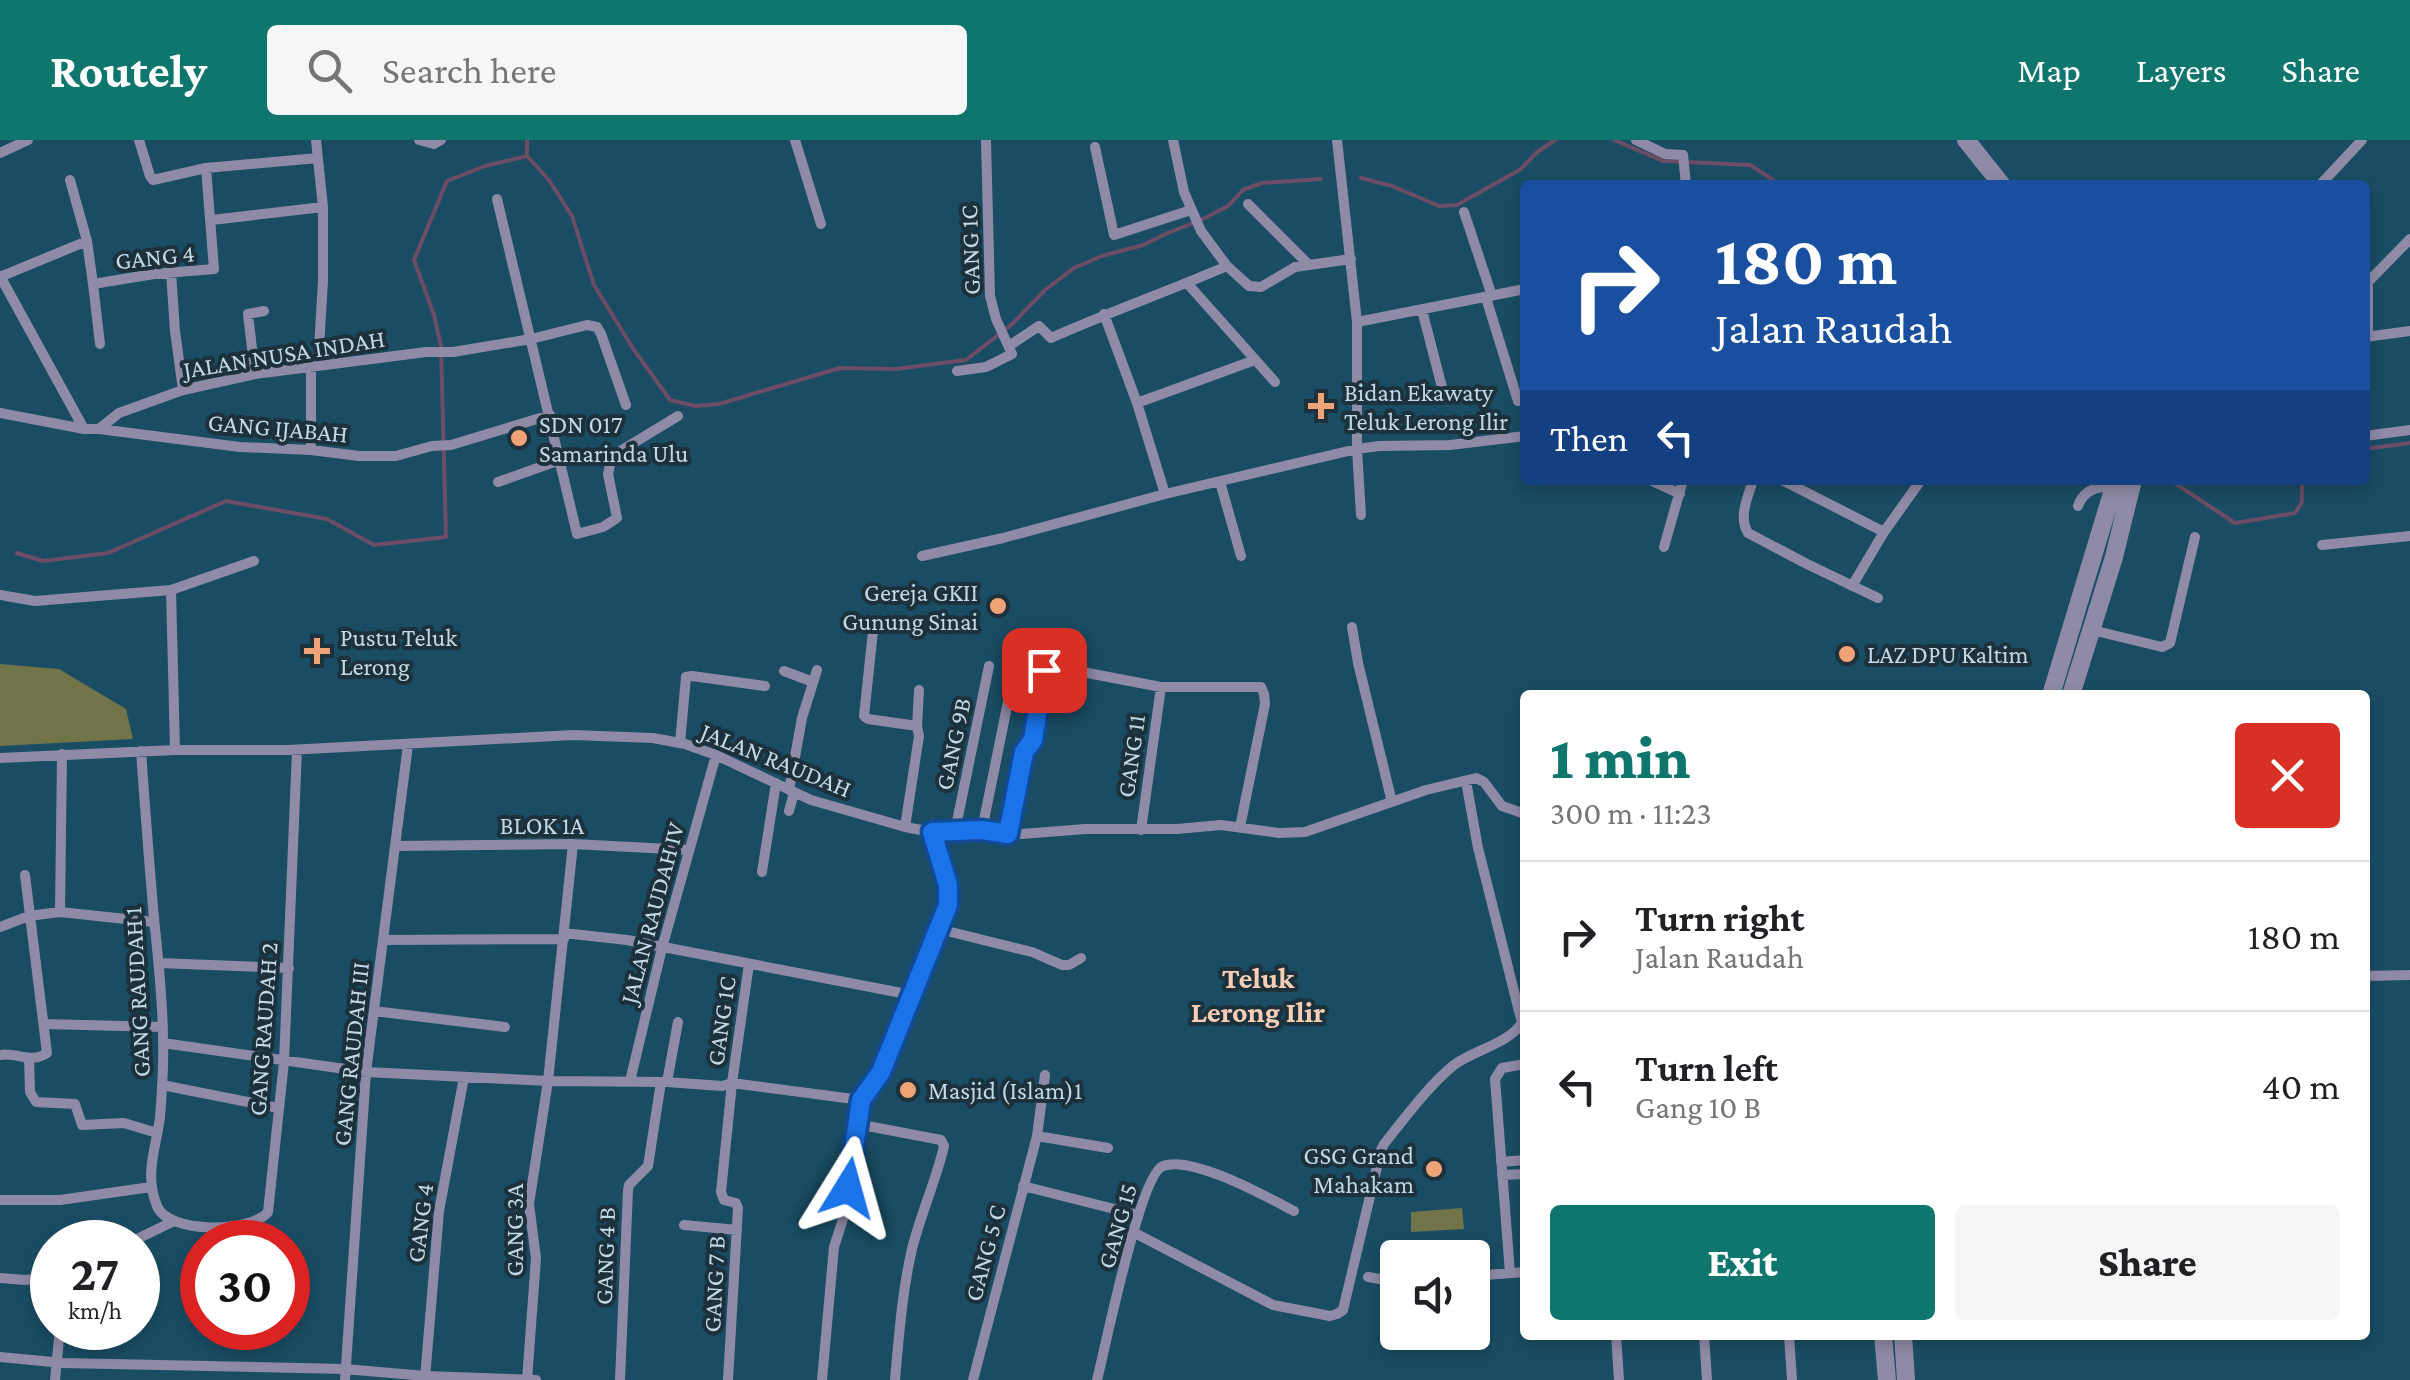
<!DOCTYPE html>
<meta charset="utf-8">
<style>
:root{--surface:#fff;--page:#f6f6f6;--text:#202124;--muted:#757577;--line:#e0e0e0;--accent:#0f766e}
body{margin:0;font-family:"Crimson Pro",serif;background:var(--page);color:var(--text);height:100vh;display:flex;flex-direction:column;font-size:38px;white-space:nowrap}
*{box-sizing:border-box;margin:0}
p{font-size:32px;color:var(--muted)}
.icon{flex:none;width:55px;height:55px;fill:none;stroke:currentColor;stroke-width:2;stroke-linecap:round;stroke-linejoin:round}
.map{position:relative;flex:1;overflow:hidden}
.drawer{position:absolute;left:1520px;top:550px;width:850px;height:650px;display:flex;flex-direction:column;background:var(--surface);border-radius:10px;box-shadow:0 5px 15px #0003}
.drawer>*{flex:none}
.guide{position:absolute;left:1520px;top:40px;width:850px;height:305px;border-radius:10px;box-shadow:0 5px 15px #0003;background:#1a4fa0;color:#fff;overflow:hidden}
.controls{position:absolute;left:1380px;top:1100px;display:grid;gap:20px}
.controls a{display:grid;place-items:center;width:110px;height:110px;border-radius:10px;background:var(--surface);box-shadow:0 5px 15px #0003;font-size:50px}
.speed{position:absolute;left:30px;top:1080px;display:flex;gap:20px;font-size:50px;font-weight:700;text-align:center}
.speed>*{display:grid;place-content:center;width:130px;height:130px;border-radius:50%;background:var(--surface);box-shadow:0 5px 15px #0003;line-height:1}
.speed small{font-size:25px;font-weight:400}
.speed .limit{border:15px solid #d22;background:#fff;color:#111}
.pin{position:absolute;display:grid;place-items:center;width:85px;height:85px;color:#fff;margin:-42px;border-radius:20px;box-shadow:0 5px 15px #0006}
.me{position:absolute;width:110px;margin:-55px;rotate:8deg;stroke-linejoin:round;filter:drop-shadow(0 0 8px #0008)}
.turn{display:flex;align-items:center;gap:35px;height:210px;padding:0 30px;font-size:45px}
.turn .icon{width:130px;height:130px;stroke-width:2.5}
.turn b{display:block;font-size:70px;line-height:85px}
.then{display:flex;align-items:center;height:95px;padding:0 30px;background:#0003;gap:20px;font-size:38px}
.round{display:grid;place-items:center;flex:none;width:105px;height:105px;border-radius:10px;background:var(--page)}
.head{display:flex;align-items:center;justify-content:space-between;height:170px;padding:0 30px}
h1{font-size:60px;font-weight:800;line-height:75px;color:var(--accent)}
.button{display:flex;gap:20px;margin-top:auto;padding:20px 30px}
.button a{flex:1;height:115px;border-radius:10px;background:var(--accent);color:#fff;font-size:40px;font-weight:800;line-height:115px;text-align:center}
.button a+a{background:var(--page);color:var(--text)}
ul{padding:0;list-style:none}
li{display:flex;align-items:center;gap:30px;height:150px;padding:0 30px;border-top:2px solid var(--line)}
li div{flex:1}
li b{display:block;font-size:38px}
li em{font-style:normal}
header{display:flex;align-items:center;gap:60px;box-sizing:border-box;height:140px;padding:0 50px;background:var(--accent);color:#fff}
header strong{font-size:48px}
nav{display:flex;gap:55px;margin-inline-start:auto;font-size:35px}
.search{width:700px;height:90px;background:var(--page);display:flex;align-items:center;gap:25px;box-sizing:border-box;padding:0 35px;border-radius:10px;color:var(--muted);font-size:38px}
.map>svg:first-child{display:block}
</style>
<header>
<strong>Routely</strong>
<div class="search"><svg class="icon" aria-label="search" viewBox="0 0 24 24"><circle cx="10" cy="10" r="6"/><path d="M15 15l6 6"/></svg>Search here</div>
<nav><a>Map</a><a>Layers</a><a>Share</a></nav>
</header>
<div class="map">
<svg width="2410" height="1240" viewBox="0 0 2410 1240">
<rect width="100%" height="100%" fill="#1a4d64"/>
<path fill="#717349" d="M0,524l59,5 67,40 7,30 -133,7z
M1462,1068l2,21 -53,3v-20z"/>
<g fill="none" stroke-linecap="round" stroke-linejoin="round">
<path stroke="#6d4c66" stroke-width="4" d="M527,0v15
M1614,0l49,21 87,4 31,20
M1361,38l31,8 47,20 18,-1 64,-36 15,-16 19,-13
M2365,309l45,-6
M2170,340l65,43 60,-10 7,-11v-22
M17,413l26,8 65,-8 118,-52 101,18 47,26 72,-8 -5,-191 -7,-31 -20,-55 33,-79 38,-15 42,-10 22,24 23,36 22,69 38,62 38,53 26,6 23,-2 121,-36 56,1 70,-9 45,-35 34,-35 29,-22 28,-12 41,-11 27,-13 31,-12 27,-14 15,-16 19,-7 59,-4"/>
<path stroke="#8f8ba7" stroke-width="10" d="M139,0l11,36 3,4 53,-12 112,-10
M316,0l7,67v73l-5,85
M419,0l15,4 7,-4
M795,0l26,84
M1173,0l11,52 17,39 26,35 22,20 12,1 34,-20 56,-8
M1337,0l20,182v127l4,66
M1636,0l29,14 18,1 3,30
M1095,7l19,88 77,-25
M0,13l28,-13
M70,40l17,61 6,43 61,-10 60,-5 -8,-101
M2320,45l42,-45
M497,59l80,335 26,-7 14,-9 -9,-44 3,-13 11,-11 56,-34
M1248,64l60,60
M1464,72l28,84
M212,80l111,-13
M171,132l4,59 8,59
M0,136l84,153
M0,137l87,-36
M1187,143l88,99
M93,144l7,60
M1486,158l32,103
M1422,170l22,85
M1104,174l33,89 28,91
M1357,182l168,-33
M2365,197l45,-6
M2368,197v-55l42,-43
M1009,206l30,-20 12,12c58,-26 118,-47 176,-72
M311,226v84
M957,231l29,-4 26,-13 -16,-35 -6,-23 -4,-156
M255,234l-7,-60 16,-3
M1137,263l118,-43
M0,273l84,16h15l141,18 71,3 48,6h37l36,-10 19,-1 99,-30
M99,289l20,-16 64,-23 72,-16 171,-22h27l78,-13 56,-14 10,2 4,7 25,71
M2365,296l45,-6
M1650,340l30,14
M1753,340c-5,17 -15,37 -5,53l59,31 71,34
M1782,340l102,52
M498,342l62,-22
M1220,342l21,74
M2078,366c6,-18 22,-20 40,-20
M2322,405l88,-9
M1664,407l19,-67
M922,416l81,-18 162,-44 192,-45 22,-3 71,-1 75,-9
M1852,446l32,-54 37,-52
M171,450l83,-29
M0,455l35,6 136,-11 4,160
M1352,487l6,36 34,139
M2092,490l70,17 8,-4 25,-106
M873,491l-9,85 4,3 49,7
M784,531l29,11
M680,603l6,-66 6,-1 73,10
M141,611c4,56 8,111 13,167 4,41 9,81 9,122 1,25 -1,52 -3,77 -4,32 -16,57 -3,89 11,28 94,27 111,6l16,-150 13,-312
M0,618l175,-8h113l285,-15 80,3 32,6 31,11 95,45 94,27 27,5 35,-2 55,4 63,-5h92l44,-4 58,8 26,-1 121,-42 50,-12 8,4 18,24 23,8
M789,650l13,-72 15,-48
M789,671l5,-18
M905,687l14,-91 -2,-10 2,-36
M982,690l32,-158
M1141,690l20,-143
M955,691l34,-165
M1008,694l16,-81 9,-13 12,-70 6,-4 110,21h100l3,7 1,10 -25,123
M395,706l178,-2 116,6
M762,732l14,-89
M60,772l2,-158
M0,787l29,-11 31,-4 94,10
M939,789l93,23 30,13h7l12,-7
M564,793l63,7 285,55
M1525,795v40
M383,800l181,-1
M159,823l130,5
M2365,836l45,-1
M374,871l131,16
M44,884l119,3
M163,903l203,29 182,9 119,1 55,4 10,-3 129,17
M0,915c16,-3 32,9 47,-2l-22,-178
M29,918l1,34 6,10 39,2 7,21 42,-2 33,10
M630,941l32,-133 54,-193
M667,942l11,-60
M162,945l116,23
M857,984l84,16 3,6c-8,35 -23,67 -32,103 -10,43 -13,87 -17,131
M1037,996l71,12
M1501,1022l24,-2
M1502,1035l23,-1
M1023,1046l115,29
M0,1060h60l91,-13
M684,1085l53,5
M1133,1092l140,73 57,11 7,-2 6,-4 38,-160 3,-6c20,-25 45,-59 70,-79 20,-15 54,-21 68,-42l-44,-175 -12,-67
M131,1102l43,-21
M1510,1133l-15,-194 7,-11 23,-4
M1472,1136l53,-4
M1368,1137l30,5
M0,1138l25,2 27,-3
M1616,1195l3,45
M1704,1195l3,45
M1789,1195l3,45
M0,1217l63,6 282,6 80,7 111,4
M425,1238l14,-167 25,-134
M55,1240l5,-52
M345,1240l21,-308 42,-327
M527,1240l9,-122 -7,-54 19,-123 25,-237
M620,1240l8,-190 1,-5 19,-19 13,-84
M728,1240l10,-172 -2,-5 -12,-3 -3,-8 11,-109 17,-119
M822,1240l12,-133 9,-28 18,-119 20,-28 58,-143 10,-31 -2,-13 -15,-53
M973,1240l64,-244 8,-61
M1097,1240c8,-31 43,-206 66,-214 29,-11 104,31 131,45"/>
<path stroke="#8f8ba7" stroke-width="18" d="M1966,0l36,45
M2051,555l65,-215
M2071,555l43,-138 19,-77
M1883,1195l4,45
M1903,1195l3,45"/>
</g>
<g fill="none" stroke-linecap="round" stroke-linejoin="round">
<defs>
<path id="route" d="M848,1048l13,-88 20,-28 67,-167v-20l-16,-53 50,-2 26,4 16,-82 9,-12 11,-70"/>
</defs>
<use href="#route" stroke="#114b97" stroke-width="25"/>
<use href="#route" stroke="#1a73e8" stroke-width="18"/>
</g>
<g fill="#efa377" stroke="#1c313b" stroke-width="4">
<path d="M1316 251h10v10h10v10h-10v10h-10v-10h-10v-10h10z"/>
<circle cx="519" cy="298" r="10"/>
<circle cx="998" cy="466" r="10"/>
<path d="M312 496h10v10h10v10h-10v10h-10v-10h-10v-10h10z"/>
<circle cx="1847" cy="514" r="10"/>
<circle cx="908" cy="950" r="10"/>
<circle cx="1434" cy="1029" r="10"/>
</g>
<g text-anchor="middle" dominant-baseline="central" stroke-width="8" stroke-linejoin="round" paint-order="stroke">
<g font-size="25" fill="#c0d9e7" stroke="#1c313b">
<text transform="translate(970 110) rotate(-92)">GANG 1C</text>
<text transform="translate(155 117) rotate(-6)">GANG 4</text>
<text transform="translate(284 214) rotate(-9)">JALAN NUSA INDAH</text>
<text transform="translate(278 288) rotate(5)">GANG IJABAH</text>
<text transform="translate(953 604) rotate(-78)">GANG 9B</text>
<text transform="translate(1131 616) rotate(-82)">GANG 11</text>
<text transform="translate(776 620) rotate(22)">JALAN RAUDAH</text>
<text x="542" y="685">BLOK 1A</text>
<text transform="translate(652 773) rotate(-75)">JALAN RAUDAH IV</text>
<text transform="translate(137 852) rotate(-93)">GANG RAUDAH 1</text>
<text transform="translate(721 881) rotate(-82)">GANG 1C</text>
<text transform="translate(263 889) rotate(-86)">GANG RAUDAH 2</text>
<text transform="translate(351 914) rotate(-84)">GANG RAUDAH III</text>
<text transform="translate(420 1083) rotate(-83)">GANG 4</text>
<text transform="translate(1117 1086) rotate(-74)">GANG 15</text>
<text transform="translate(514 1090) rotate(-90)">GANG 3A</text>
<text transform="translate(985 1113) rotate(-75)">GANG 5 C</text>
<text transform="translate(605 1116) rotate(-88)">GANG 4 B</text>
<text transform="translate(714 1144) rotate(-87)">GANG 7 B</text>
</g>
<g font-size="25" fill="#c0d9e7" stroke="#1c313b" text-anchor="start">
<text x="1344" y="252">Bidan Ekawaty<tspan x="1344" dy="29">Teluk Lerong Ilir</tspan></text>
<text x="539" y="284">SDN 017<tspan x="539" dy="29">Samarinda Ulu</tspan></text>
<text x="978" y="452" text-anchor="end">Gereja GKII<tspan x="978" dy="29">Gunung Sinai</tspan></text>
<text x="340" y="497">Pustu Teluk<tspan x="340" dy="29">Lerong</tspan></text>
<text x="1867" y="514">LAZ DPU Kaltim</text>
<text x="928" y="950">Masjid (Islam)1</text>
<text x="1414" y="1015" text-anchor="end">GSG Grand<tspan x="1414" dy="29">Mahakam</tspan></text>
</g>
<g font-size="30" font-weight="bold" fill="#faceb5" stroke="#1c313b">
<text x="1258" y="837">Teluk<tspan x="1258" dy="34">Lerong Ilir</tspan></text>
</g>
</g>
</svg>
<div class="controls">
<a><svg class="icon" aria-label="sound" viewBox="0 0 24 24"><path d="M4 9h4l5-4v14l-5-4H4zM17 9q2 3 0 6"/></svg></a>
</div>
<div class="speed"><div>27<small>km/h</small></div><div class="limit">30</div></div>
<div class="pin" style="left:1044px;top:530px;background:#d93025"><svg class="icon" aria-label="arrive" viewBox="0 0 24 24"><path d="M6 21V4h12l-3 4 3 4H6"/></svg></div>
<svg class="me" style="left:848px;top:1048px" viewBox="-20 -20 40 40"><path d="M0-17L14 15 0 8-14 15z" fill="#1a73e8" stroke="#fff" stroke-width="4"/></svg>
<div class="guide">
<div class="turn"><svg class="icon" aria-label="right" viewBox="0 0 24 24"><path d="M7 20v-9h11M14 6l5 5-5 5"/></svg><div><b>180 m</b>Jalan Raudah</div></div>
<div class="then">Then<svg class="icon" aria-label="left" viewBox="0 0 24 24"><path d="M17 20v-9H6M10 6l-5 5 5 5"/></svg></div>
</div>
<section class="drawer">
<div class="head"><div><h1>1 min</h1><p>300 m · 11:23</p></div><a class="round" style="background:#d93025;color:#fff"><svg class="icon" aria-label="close" viewBox="0 0 24 24"><path d="M6 6l12 12M18 6L6 18"/></svg></a></div>
<ul>
<li><svg class="icon" aria-label="right" viewBox="0 0 24 24"><path d="M7 20v-9h11M14 6l5 5-5 5"/></svg><div><b>Turn right</b><p>Jalan Raudah</p></div><em>180 m</em></li>
<li><svg class="icon" aria-label="left" viewBox="0 0 24 24"><path d="M17 20v-9H6M10 6l-5 5 5 5"/></svg><div><b>Turn left</b><p>Gang 10 B</p></div><em>40 m</em></li>
</ul>
<div class="button"><a>Exit</a><a>Share</a></div>
</section>
</div>
